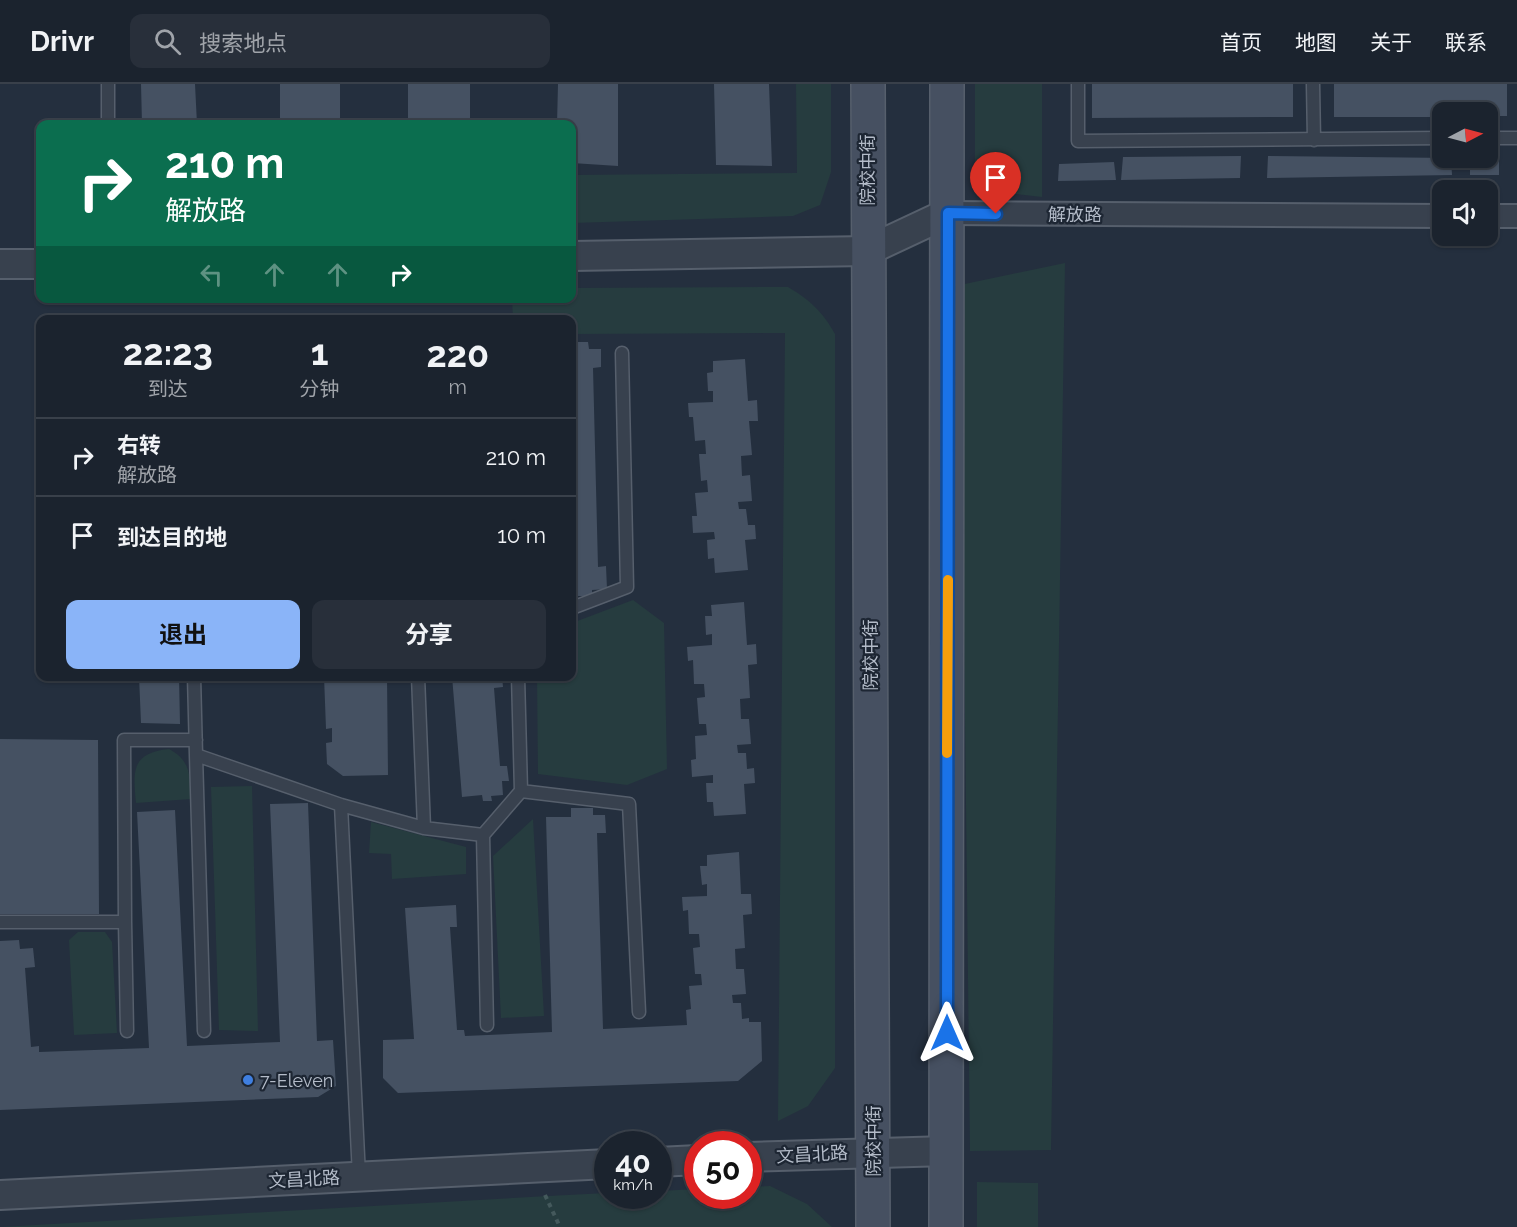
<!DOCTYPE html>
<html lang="zh">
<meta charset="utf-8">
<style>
:root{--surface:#1b232e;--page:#282f3a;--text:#f1f3f6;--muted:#a0a4aa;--line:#39404a;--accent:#8ab4f8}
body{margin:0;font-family:Raleway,"Noto Sans SC",sans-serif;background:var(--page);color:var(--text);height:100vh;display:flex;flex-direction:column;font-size:22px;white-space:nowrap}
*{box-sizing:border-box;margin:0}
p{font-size:20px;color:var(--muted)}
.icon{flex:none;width:33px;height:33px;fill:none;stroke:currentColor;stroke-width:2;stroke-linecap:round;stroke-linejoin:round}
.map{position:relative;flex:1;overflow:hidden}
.side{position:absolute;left:36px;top:231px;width:540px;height:366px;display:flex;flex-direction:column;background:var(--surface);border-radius:12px;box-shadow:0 2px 4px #0004,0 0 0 2px var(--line)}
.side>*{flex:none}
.banner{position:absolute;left:36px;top:36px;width:540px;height:183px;border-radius:12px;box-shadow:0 2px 4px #0004,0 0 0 2px var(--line);background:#0b6e4f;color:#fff;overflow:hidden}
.needle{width:39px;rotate:84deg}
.controls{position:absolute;left:1432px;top:18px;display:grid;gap:12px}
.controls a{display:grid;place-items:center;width:66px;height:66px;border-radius:12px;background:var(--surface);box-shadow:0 2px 4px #0004,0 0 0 2px var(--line);font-size:30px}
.speed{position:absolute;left:594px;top:1047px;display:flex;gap:12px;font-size:30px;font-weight:700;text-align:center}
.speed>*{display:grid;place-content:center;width:78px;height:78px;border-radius:50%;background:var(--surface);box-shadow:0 2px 4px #0004,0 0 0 2px var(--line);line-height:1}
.speed small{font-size:15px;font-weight:400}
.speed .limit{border:9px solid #d22;background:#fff;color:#111}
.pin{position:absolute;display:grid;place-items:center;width:51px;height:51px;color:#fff;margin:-62px -26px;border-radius:50% 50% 50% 0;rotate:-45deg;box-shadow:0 0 6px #0007}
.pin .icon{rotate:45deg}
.me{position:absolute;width:66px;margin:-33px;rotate:0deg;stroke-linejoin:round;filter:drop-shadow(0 0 4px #0008)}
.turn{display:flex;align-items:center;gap:21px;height:126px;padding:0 30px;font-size:27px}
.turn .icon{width:78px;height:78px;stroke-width:2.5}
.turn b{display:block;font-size:42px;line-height:51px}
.lanes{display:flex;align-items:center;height:57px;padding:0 30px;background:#0003;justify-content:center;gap:30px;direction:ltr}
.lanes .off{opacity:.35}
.eta{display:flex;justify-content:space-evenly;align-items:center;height:102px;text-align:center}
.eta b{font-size:36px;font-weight:700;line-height:42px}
.button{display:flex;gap:12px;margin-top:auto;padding:12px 30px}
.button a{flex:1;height:69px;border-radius:12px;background:var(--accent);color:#111;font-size:24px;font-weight:700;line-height:69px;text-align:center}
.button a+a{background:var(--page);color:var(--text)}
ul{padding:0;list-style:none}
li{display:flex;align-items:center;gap:18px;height:78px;padding:0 30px;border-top:2px solid var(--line)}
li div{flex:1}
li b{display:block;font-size:22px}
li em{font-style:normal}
header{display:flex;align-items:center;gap:36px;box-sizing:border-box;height:84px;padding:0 30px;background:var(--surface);border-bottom:2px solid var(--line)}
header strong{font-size:28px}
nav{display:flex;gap:33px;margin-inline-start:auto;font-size:21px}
.search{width:420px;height:54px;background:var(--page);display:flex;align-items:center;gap:15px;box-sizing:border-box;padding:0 21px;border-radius:12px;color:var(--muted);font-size:22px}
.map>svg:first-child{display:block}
</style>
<header>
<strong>Drivr</strong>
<div class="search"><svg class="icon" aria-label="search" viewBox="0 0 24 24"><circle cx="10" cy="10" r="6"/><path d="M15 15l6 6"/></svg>搜索地点</div>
<nav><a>首页</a><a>地图</a><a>关于</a><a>联系</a></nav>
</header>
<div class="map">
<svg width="1517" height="1143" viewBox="0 0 1517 1143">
<rect width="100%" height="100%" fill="#242f3e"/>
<path fill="#263c3f" d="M796,0h35v88l-11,33 -27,11 -221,7v-48l225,-2z
M975,0h67v113l-53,-6 -14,-7z
M1065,179l-14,887 -81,1 -10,-866z
M788,203c22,13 35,25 47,47v734l-27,38 -30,15 7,-788 -213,1v-14l-59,-1 -1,-20 60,-1v-10z
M633,516l31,23 3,146 -40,16 -89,-11 -1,-97 35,-1v-53z
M169,665c22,12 21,26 22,50l-55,4c-3,-32 -5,-50 33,-54z
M252,702l6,245 -39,-1 -8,-243z
M533,735l11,197 -43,2 -8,-162z
M371,738l95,25v27l-74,5 -1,-25 -22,-1z
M78,848h27l7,10 5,91 -43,2 -5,-95z
M977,1098l61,1v44h-61z
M770,1102l37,18 25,23h-832l548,-31 59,-3 1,3h50l1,-5 38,-2 1,7h50l1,-9z"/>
<path fill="#455162" d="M141,0h54l2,40h-55z
M280,0h60v40h-60z
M408,0h62v40h-62z
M558,0h60v82l-46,-3v-39h-15z
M714,0h55l3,82 -56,-1z
M1092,0h201v33l-201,1z
M1334,0h173v32h-19v-4h-45v5h-109z
M1488,71h11v20h-29v-17z
M1241,72l-1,22 -119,2 2,-23z
M1268,72l183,2 1,17 -185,3z
M1114,78l2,18 -58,1 1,-17z
M572,258h16l1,7h12v18l-8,1 5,199 8,-1 1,23 -15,1v6h-20z
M745,275l3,42 9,-1 1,21h-9l3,34 -11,1 1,20 8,-1 2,26 -14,1 1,7h7l2,16h7l1,14 -11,1 3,30 -33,3 -1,-15 -6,1 -1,-19 8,-1 -1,-7 -21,1 -1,-17h5l-2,-23 13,-1 -1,-12 -6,1 -2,-27h7l-1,-14 -10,1 -2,-24h-4l-1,-14 25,-1v-11h-5l-1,-18 6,-1v-11z
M744,518l3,43 9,-1 1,20 -9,1 2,33 -10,1 1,20h8l2,25 -14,1 1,8h8l1,16 7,-1 1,15 -11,1 2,30 -32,2 -1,-14h-6l-1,-19h7v-8l-21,2 -1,-17 5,-1 -1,-23 12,-1 -1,-11h-7l-2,-26 8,-1 -1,-13h-10l-1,-24 -5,1 -1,-14 25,-2v-11l-6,1 -1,-19h7l-1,-11z
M139,592h40l1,48 -39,-1z
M324,592h63l1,99 -45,1 -16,-12 -1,-21 6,-1v-14l-6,1z
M452,592h50l1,11 -9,1 6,78h7l2,15h-7l1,14 -12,1 1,5h-9l-1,-6 -20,2z
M0,655l98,1 1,174h-99z
M308,719l9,238 16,-1 3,46 -18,11 -318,13v-169l19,-1 1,9 13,-1 2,19 -10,1 6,79 8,-1v6l110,-4 -12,-236 38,-2 12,236 93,-4 -10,-238z
M571,724h22v7h12l1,18h-9l6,196 84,-4 -1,-15 5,-1 -2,-23 13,-1 -1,-11h-6l-2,-26 7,-1 -1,-13h-10l-1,-24 -5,1 -1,-14 25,-1v-12l-5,1 -2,-19h7v-11l32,-3 2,42h10l1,20 -9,1 2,33 -10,1 1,20h8l2,25 -14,1 1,8h8l1,16 7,-1v4h12l1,39 -24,20 -340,12 -15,-15v-38l31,-1 -9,-131 51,-3 1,22h-7l7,103h7l1,6 87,-4 -6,-215h25z"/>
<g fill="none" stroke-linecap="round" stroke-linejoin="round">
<defs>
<path id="service" d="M108,0v40
M1078,0v57l365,-3
M1313,0l1,56
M1488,54h29
M572,524l55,-21 -5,-234
M194,592l2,79 145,50 83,23 59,7 38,-44 -3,-115
M418,592l6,152
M196,671l8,276
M521,707l108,13 10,208
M341,721l18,371
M483,751l4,190
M0,838h125l-1,-182h72
M125,838l2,109"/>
<path id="minor" d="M948,129l495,3
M1488,132h29"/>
<path id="tertiary" d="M572,172l295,-5 81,-38
M0,180h40
M748,1073l199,-6
M658,1078l40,-2
M0,1111l608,-31"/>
<path id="secondary" d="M868,0l5,1143
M946,1143l1,-1143"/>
</defs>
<use href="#service" stroke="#565f6c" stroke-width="15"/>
<use href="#minor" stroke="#565f6c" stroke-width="26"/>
<use href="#tertiary" stroke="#565f6c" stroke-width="32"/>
<use href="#secondary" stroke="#565f6c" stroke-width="36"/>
<path stroke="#44595c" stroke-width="4" stroke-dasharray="4.5 4.5" stroke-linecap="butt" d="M545,1111l15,32"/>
<use href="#service" stroke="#38414e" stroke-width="12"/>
<use href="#minor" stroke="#38414e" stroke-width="22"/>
<use href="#tertiary" stroke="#38414e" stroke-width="28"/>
<use href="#secondary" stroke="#465061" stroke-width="33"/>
</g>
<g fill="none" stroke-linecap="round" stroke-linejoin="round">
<defs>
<path id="route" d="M947,949l1,-820 48,1"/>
</defs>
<use href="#route" stroke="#114b97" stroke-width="15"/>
<use href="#route" stroke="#1a73e8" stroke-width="10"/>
<path stroke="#f59e0b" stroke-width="10" d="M947,669l1,-173"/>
</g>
<circle fill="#3f7fe0" stroke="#1d2633" stroke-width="2" cx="248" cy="996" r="6"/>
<g text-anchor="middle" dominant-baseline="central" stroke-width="4.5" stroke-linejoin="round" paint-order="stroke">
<g font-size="18" fill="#b4bcc9" stroke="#1d2633">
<text transform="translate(867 86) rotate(-90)">院校中街</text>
<text x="1075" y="130">解放路</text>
<text transform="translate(870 571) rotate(-90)">院校中街</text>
<text transform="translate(873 1057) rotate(-90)">院校中街</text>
<text transform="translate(812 1070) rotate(-3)">文昌北路</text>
<text transform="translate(304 1095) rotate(-3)">文昌北路</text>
</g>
<g font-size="18" fill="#b4bcc9" stroke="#1d2633" text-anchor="start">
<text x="260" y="996">7-Eleven</text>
</g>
</g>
</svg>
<div class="controls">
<a><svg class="needle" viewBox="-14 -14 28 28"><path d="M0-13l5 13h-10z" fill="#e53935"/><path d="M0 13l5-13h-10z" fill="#a0a4aa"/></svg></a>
<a><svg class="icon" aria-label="sound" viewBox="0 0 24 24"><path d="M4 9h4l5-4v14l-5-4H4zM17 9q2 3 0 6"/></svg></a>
</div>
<div class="speed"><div>40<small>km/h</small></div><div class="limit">50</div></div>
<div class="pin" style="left:996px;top:130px;background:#d93025"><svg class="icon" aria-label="arrive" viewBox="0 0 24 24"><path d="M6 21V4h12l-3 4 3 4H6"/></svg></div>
<svg class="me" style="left:947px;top:949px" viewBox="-20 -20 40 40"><path d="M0-17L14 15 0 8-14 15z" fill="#1a73e8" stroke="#fff" stroke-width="4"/></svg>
<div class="banner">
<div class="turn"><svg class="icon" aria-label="right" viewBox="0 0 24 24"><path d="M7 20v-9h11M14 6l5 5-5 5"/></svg><div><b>210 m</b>解放路</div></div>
<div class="lanes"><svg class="icon off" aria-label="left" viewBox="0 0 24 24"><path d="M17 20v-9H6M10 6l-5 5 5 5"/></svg><svg class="icon off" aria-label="ahead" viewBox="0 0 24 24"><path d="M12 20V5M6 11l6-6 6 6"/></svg><svg class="icon off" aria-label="ahead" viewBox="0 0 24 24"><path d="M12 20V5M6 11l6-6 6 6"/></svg><svg class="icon" aria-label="right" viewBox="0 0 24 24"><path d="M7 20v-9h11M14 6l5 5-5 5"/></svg></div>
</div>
<section class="side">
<div class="eta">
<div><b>22:23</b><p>到达</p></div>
<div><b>1</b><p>分钟</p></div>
<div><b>220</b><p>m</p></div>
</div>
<ul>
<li><svg class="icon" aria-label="right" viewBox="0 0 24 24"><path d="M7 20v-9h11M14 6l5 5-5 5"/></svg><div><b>右转</b><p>解放路</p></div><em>210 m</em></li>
<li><svg class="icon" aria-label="arrive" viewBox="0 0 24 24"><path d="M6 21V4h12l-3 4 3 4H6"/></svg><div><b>到达目的地</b></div><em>10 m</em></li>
</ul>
<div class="button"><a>退出</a><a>分享</a></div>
</section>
</div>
